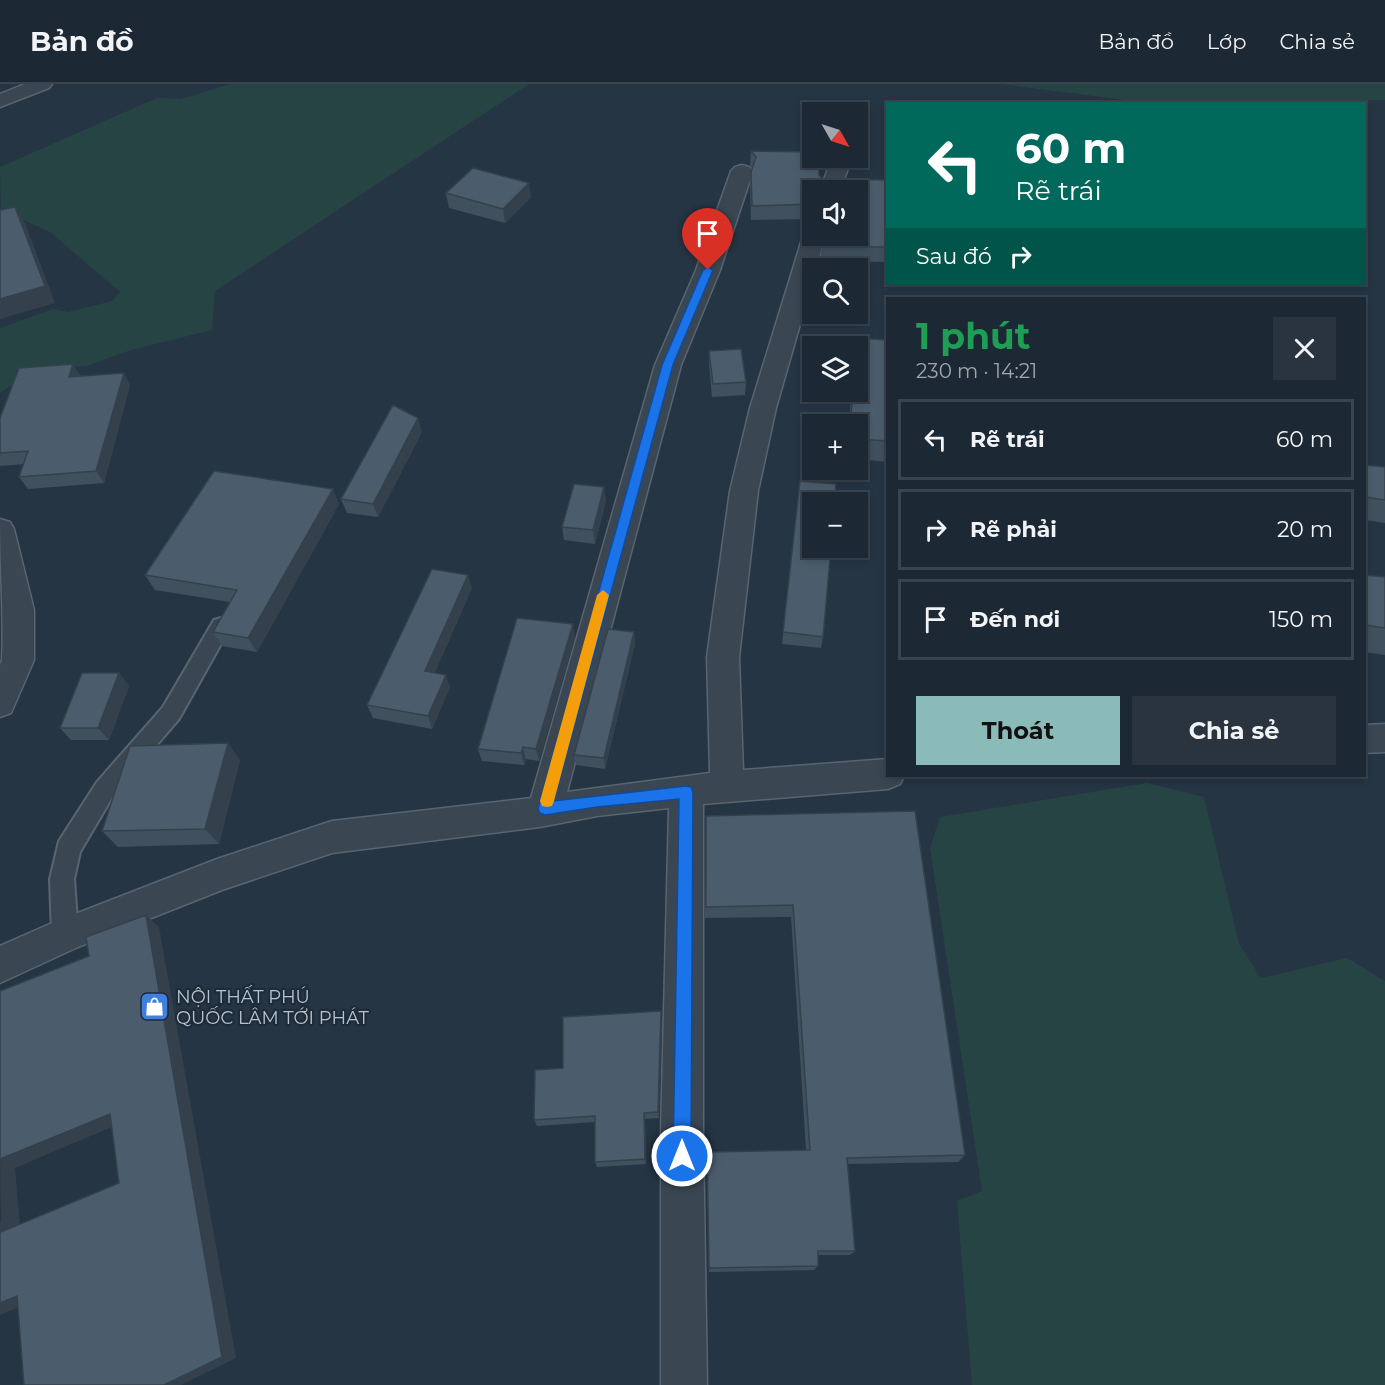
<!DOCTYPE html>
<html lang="vi">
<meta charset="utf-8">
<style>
:root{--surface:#1c2833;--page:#29343f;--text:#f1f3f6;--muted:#a0a6ac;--line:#3a444e;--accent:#8bbbb9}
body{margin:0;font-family:Montserrat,sans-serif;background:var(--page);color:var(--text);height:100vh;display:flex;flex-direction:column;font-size:22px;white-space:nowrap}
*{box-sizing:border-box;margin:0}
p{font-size:20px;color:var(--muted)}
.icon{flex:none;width:33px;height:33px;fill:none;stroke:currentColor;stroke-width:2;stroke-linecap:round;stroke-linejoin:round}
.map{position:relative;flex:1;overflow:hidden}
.side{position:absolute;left:886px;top:213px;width:480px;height:480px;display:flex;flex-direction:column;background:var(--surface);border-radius:0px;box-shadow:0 3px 9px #0003,0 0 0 2px var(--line)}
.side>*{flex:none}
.guide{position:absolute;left:886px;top:18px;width:480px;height:183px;border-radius:0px;box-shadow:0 3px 9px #0003,0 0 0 2px var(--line);background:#00695c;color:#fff;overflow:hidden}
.needle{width:39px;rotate:129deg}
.fabs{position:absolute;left:802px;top:18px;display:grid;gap:12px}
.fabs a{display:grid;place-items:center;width:66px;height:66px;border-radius:0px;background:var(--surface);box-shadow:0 3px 9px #0003,0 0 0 2px var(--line);font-size:30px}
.pin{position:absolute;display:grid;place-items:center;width:51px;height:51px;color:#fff;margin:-62px -26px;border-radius:50% 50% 50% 0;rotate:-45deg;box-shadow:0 0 6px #0007}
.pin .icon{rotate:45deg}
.me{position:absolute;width:66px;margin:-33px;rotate:0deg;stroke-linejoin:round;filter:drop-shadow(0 0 4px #0008)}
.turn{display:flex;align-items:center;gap:21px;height:126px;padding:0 30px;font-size:27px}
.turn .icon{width:78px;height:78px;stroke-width:2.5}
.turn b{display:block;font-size:42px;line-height:51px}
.then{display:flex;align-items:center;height:57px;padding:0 30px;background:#0003;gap:12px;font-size:22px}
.round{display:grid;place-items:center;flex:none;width:63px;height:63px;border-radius:0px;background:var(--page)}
.head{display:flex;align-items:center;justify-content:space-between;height:102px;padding:0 30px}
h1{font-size:36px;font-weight:700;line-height:45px;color:#1e9e55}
.cta{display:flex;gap:12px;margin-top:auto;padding:12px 30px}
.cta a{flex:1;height:69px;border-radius:0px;background:var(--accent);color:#111;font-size:24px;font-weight:700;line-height:69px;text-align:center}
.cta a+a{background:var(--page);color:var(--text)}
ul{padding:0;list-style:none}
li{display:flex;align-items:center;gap:18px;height:81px;margin:0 12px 9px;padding:0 18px;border:3px solid var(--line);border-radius:0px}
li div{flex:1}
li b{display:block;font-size:22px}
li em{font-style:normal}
header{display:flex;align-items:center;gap:36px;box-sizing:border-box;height:84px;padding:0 30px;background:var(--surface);border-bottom:2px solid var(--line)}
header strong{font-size:28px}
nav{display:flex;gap:33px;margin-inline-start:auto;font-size:21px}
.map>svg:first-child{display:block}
</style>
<header>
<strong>Bản đồ</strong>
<nav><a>Bản đồ</a><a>Lớp</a><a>Chia sẻ</a></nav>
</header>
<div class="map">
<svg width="1385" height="1301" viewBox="0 0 1385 1301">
<rect width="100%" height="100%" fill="#253544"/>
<path fill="#274445" d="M230,0h299l-314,207 -3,39 -81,20 -44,16 -52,3 -35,24v-65l53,-19 16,3 43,-11 8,-9 -70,-60 -49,-22 -1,-43 157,-69 24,1z
M1000,0h385v16l-244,2z
M1147,699l57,14 35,147 22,34 86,-20 38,23v404h-413l-15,-184 25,-10 -52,-343 10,-31z"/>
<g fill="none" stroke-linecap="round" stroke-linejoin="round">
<defs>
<path id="service" d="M221,534l7,2 3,6 -52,93 -66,77 -33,56 -6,27 4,56 -4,8 -9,4 -9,-4 -4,-8 -2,-56 9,-38 38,-59 66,-75 51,-87z"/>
<path id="minor" d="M25,0h27l-3,4 -49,19v-13z
M832,74h20l-12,32h-20z
M742,81l7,2 4,4 -33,99 -39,95 -114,427 143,-19 -3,-116 23,-166 20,-83 53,-172 3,-5 7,-2v7h12l-9,32h-3v11l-37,129 -18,83 -19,166 4,113 145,-11v17h16l-4,8 -12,5 -185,15v329l4,252h-46v-252l8,-325 -72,8 -57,11 -208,26 -110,37 -144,57 -78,36v-37l52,-23 165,-64 115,-38 199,-23 124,-433 41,-95 35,-99 4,-4z
M0,435l10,3 4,7 20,81v50l-23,53 -11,4v-52l2,-5c2,-47 -2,-94 -2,-141z
M1385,640v28l-20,1v-28z"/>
</defs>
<use href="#service" stroke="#586570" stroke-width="4"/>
<use href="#minor" stroke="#586570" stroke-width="3"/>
<use href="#service" fill="#3a4753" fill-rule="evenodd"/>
<use href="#minor" fill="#3a4753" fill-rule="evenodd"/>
</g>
<path fill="#40505d" d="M751,67l68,24 3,4 66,1v82l-68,-1 2,-14 36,-11 -45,-46v29l-62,1 -1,-33 1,-15 1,-4 -2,-3z
M446,109l85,4 -26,26 -56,-15z
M856,254l32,2v122l-30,-3v-35h-9l2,-32h7v-46h-3z
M709,267l37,31 -1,13 -33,2 -3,-33z
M81,293l49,8 -26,98 -76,6 -9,-12 5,-13 -24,2v-48z
M422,348l-44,85 -31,-4 -6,-14z
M1365,381l20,2v56l-20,-3z
M800,397l23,156 -2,11 -39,-4z
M606,417l-11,43 -31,-4 -2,-13z
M339,420l-82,148 -35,-6 -9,-14 17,-30 -75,-12 -10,-15z
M1365,491l20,2v78l-20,-3z
M472,504l-37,84 15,15 -18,42 -59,-11 -6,-13z
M634,548l1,12 -30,125 -29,-4 -2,-10z
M575,553l-36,124 -13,-2 -2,6 -42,-4 -4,-12z
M119,589l10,13 -20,54h-38l-11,-12z
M240,676l-21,84 -101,3 -16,-16z
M915,727l50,344 -7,7 -111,2 8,87 -5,4h-32v11l-4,4 -105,2 -2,-120 99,-2 -15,-233 -86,1 1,-102z
M662,934l-3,100 -14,1 1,45 -49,3 -2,-5v-40l-58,4 -3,-6 29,-52z"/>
<path fill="#34414c" d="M529,99l2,14 -26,26 -2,-14z
M15,123l10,16 30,80 -55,16v-20z
M73,280l8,12 -12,1z
M124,289l6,12 -26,98 -8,-12z
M418,334l4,14 -44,85 -5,-13z
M604,403l2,14 -11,43 -2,-14z
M333,405l6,15 -82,148 -9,-14z
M468,491l4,13 -42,95 -5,-12z
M573,540l2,13 -36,124 -3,-12z
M634,548l1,12 -30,125 -1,-11z
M119,589l10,13 -20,54 -11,-12z
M446,591l4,12 -18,42 -4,-13z
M228,659l12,17 -21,84 -14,-15z
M523,663l3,12 -2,6 -3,-12z
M146,831l13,12 77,431 -55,27h-17z
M661,927l1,7 -3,100 -1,-6z
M644,1029l1,6 1,45 -1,-5z
M110,1030l16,7 -111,47 6,69 -20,-5 -1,-73z
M17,1212l20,3 -37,16v-12z"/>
<path fill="#4b5d6c" stroke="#34414c" stroke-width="1.5" d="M751,67l62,1v6h6v17l3,4 66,1v67h-66l3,-11h33v-46h-45v14l-61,2 -1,-34 5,-15z
M473,84l56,15 -26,26 -57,-16z
M15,123l30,79 -45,13v-89z
M856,254l32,2v101l-30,-2v-15h-8l3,-32h5v-46h-2z
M741,265l5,33 -33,2 -4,-33z
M73,280l-4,13 55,-4 -28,98 -77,6 9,-26 -28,2v-35l19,-50z
M393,321l25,13 -45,86 -32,-5z
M1365,381l20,2v33l-20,-3z
M214,387l119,18 -85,149 -35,-6 24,-42 -92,-15z
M800,397l36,3 -2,18h-21v46h18l-8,89 -40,-5z
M574,400l30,3 -11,43 -31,-3z
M432,485l36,6 -43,96 21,4 -18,41 -61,-11z
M1365,491l20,2v51l-20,-3z
M517,534l56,6 -37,125 -13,-2 -2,6 -43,-4z
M608,545l26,3 -30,126 -30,-3z
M82,589h37l-21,55h-38z
M228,659l-23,86 -103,2 28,-85z
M915,727l50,344 -118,3 8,93h-37v15l-109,2 -2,-116 103,-2 -17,-245 -87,2v-91z
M146,831l76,442 -58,28h-140l-7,-89 -17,7v-81l1,10 118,-49 -9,-69 -110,45v-168l89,-35 -3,-19z
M661,927l-3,101 -14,1 1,46 -50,3v-46l-61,4 1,-50 28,-2v-51z"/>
<path fill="#1a73e8" stroke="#114b97" stroke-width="1.5" d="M708,183l5,3 -40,95 -119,436 132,-15 5,1 2,5 -2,364 -3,6 -6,3 -6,-3 -3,-6 6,-357 -82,8 -52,8 -5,-2 -2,-4 124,-444 41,-95z"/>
<path fill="#f59e0b" d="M603,506l6,5 -55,206 -2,5 -5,1 -5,-1 -2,-5 57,-206z"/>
<defs>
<symbol id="shop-square" viewBox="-11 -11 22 22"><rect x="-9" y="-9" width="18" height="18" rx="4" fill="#3f7fe0" stroke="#1e2c39"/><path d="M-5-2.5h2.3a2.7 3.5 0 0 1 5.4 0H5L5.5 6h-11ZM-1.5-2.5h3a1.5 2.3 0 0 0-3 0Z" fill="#fff"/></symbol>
</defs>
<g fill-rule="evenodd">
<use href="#shop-square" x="138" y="906" width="33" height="33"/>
</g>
<g text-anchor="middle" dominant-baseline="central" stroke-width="4.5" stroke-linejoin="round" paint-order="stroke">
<g font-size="18" fill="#b7c2cd" stroke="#1e2c39" text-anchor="start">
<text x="176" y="913">NỘI THẤT PHÚ<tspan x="176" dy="21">QUỐC LÂM TỚI PHÁT</tspan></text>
</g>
</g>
</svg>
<div class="fabs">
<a><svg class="needle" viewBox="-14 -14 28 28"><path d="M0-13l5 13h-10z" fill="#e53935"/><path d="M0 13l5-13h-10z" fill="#a0a6ac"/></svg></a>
<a><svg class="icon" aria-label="sound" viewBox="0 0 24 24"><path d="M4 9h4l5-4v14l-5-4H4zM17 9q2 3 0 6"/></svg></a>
<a><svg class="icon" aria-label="search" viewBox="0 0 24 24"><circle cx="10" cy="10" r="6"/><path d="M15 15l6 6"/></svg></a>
<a><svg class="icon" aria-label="layers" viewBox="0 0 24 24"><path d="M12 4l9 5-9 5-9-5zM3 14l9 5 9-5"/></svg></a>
<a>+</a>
<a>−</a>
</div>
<div class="pin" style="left:708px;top:186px;background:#d93025"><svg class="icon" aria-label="arrive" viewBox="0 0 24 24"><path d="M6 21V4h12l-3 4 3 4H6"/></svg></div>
<svg class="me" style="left:682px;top:1072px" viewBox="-20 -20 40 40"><circle r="17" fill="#1a73e8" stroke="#fff" stroke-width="3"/><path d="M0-11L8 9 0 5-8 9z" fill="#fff"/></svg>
<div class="guide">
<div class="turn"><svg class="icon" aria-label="left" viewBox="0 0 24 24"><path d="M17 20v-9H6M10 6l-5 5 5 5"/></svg><div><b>60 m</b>Rẽ trái</div></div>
<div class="then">Sau đó<svg class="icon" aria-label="right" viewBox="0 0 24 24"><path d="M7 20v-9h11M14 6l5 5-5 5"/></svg></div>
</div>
<section class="side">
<div class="head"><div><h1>1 phút</h1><p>230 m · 14:21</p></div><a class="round"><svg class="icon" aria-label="close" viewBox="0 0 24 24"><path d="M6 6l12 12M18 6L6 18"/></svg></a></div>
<ul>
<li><svg class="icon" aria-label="left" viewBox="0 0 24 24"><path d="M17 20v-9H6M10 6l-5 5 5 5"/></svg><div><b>Rẽ trái</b></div><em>60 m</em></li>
<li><svg class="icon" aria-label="right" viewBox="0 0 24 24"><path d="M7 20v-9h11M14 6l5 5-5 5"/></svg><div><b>Rẽ phải</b></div><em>20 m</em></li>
<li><svg class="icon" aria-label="arrive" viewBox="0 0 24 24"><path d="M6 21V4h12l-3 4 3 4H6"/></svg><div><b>Đến nơi</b></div><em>150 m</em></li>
</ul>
<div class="cta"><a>Thoát</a><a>Chia sẻ</a></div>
</section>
</div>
